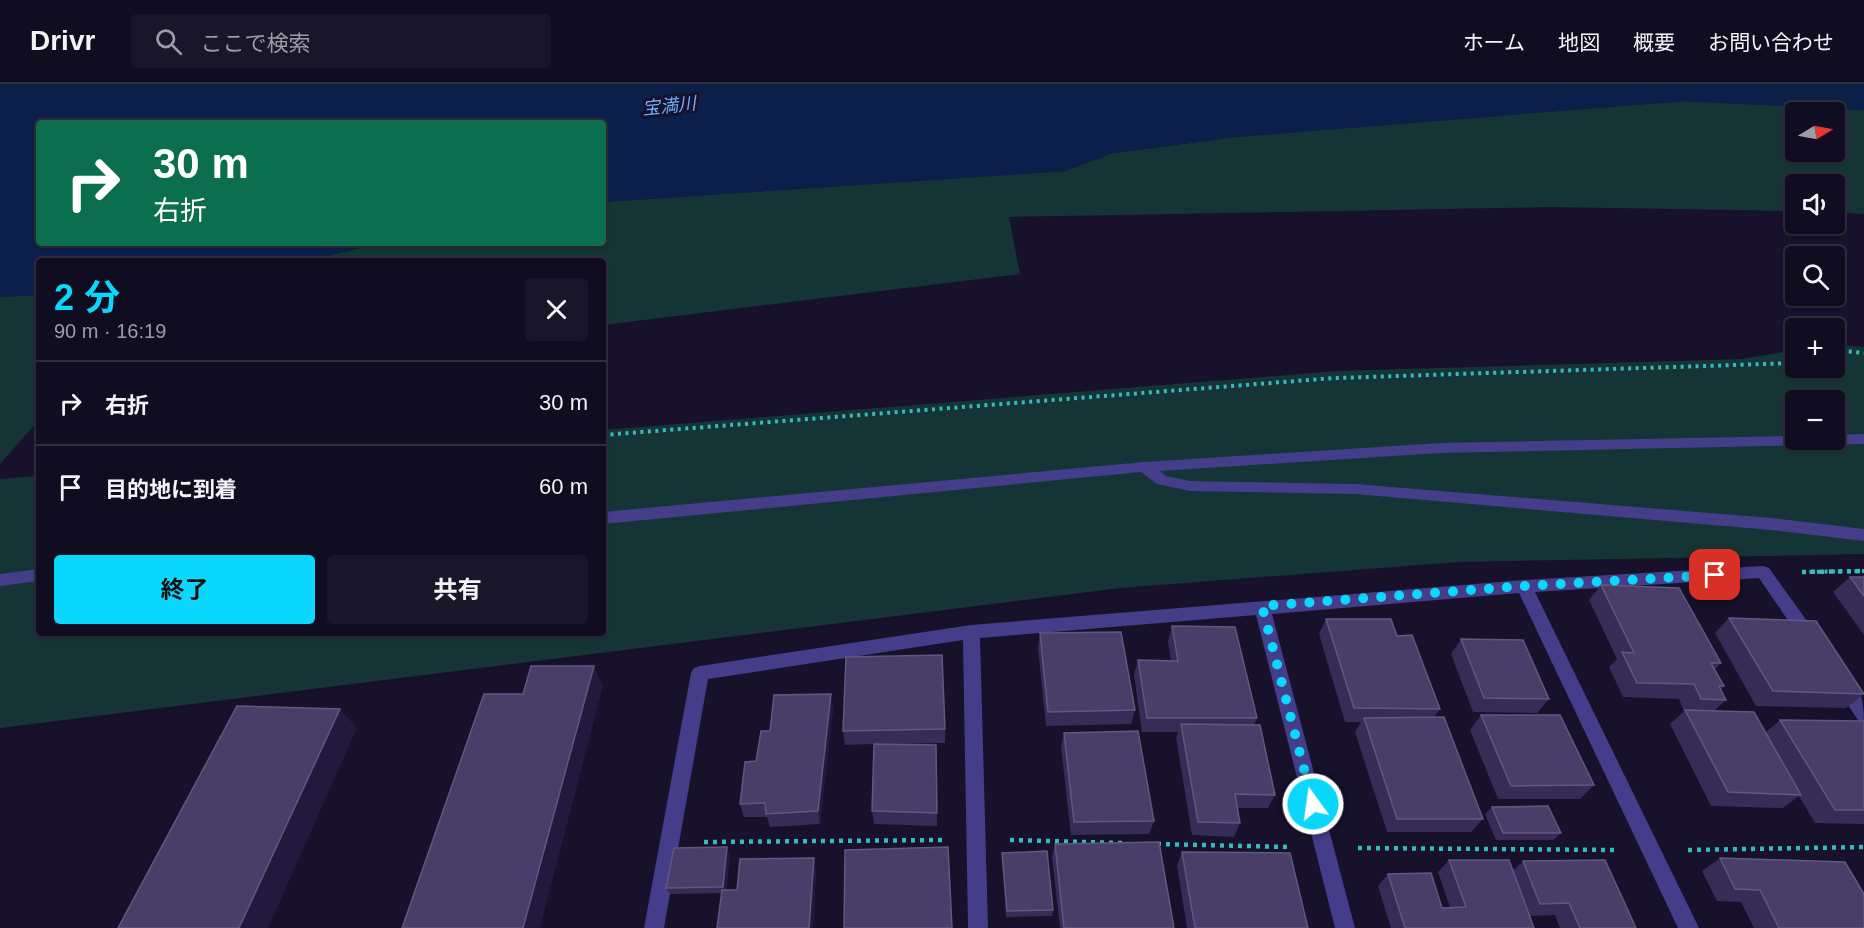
<!DOCTYPE html>
<html lang="ja">
<meta charset="utf-8">
<style>
:root{--surface:#110d20;--page:#1a1629;--text:#f1f3f6;--muted:#9c9ca5;--line:#302d3e;--accent:#0bd6fc}
body{margin:0;font-family:Helvetica,"Noto Sans JP",sans-serif;background:var(--page);color:var(--text);height:100vh;display:flex;flex-direction:column;font-size:22px;white-space:nowrap}
*{box-sizing:border-box;margin:0}
p{font-size:20px;color:var(--muted)}
.icon{flex:none;width:33px;height:33px;fill:none;stroke:currentColor;stroke-width:2;stroke-linecap:round;stroke-linejoin:round}
.map{position:relative;flex:1;overflow:hidden}
.panel{position:absolute;left:36px;top:174px;width:570px;height:378px;display:flex;flex-direction:column;background:var(--surface);border-radius:6px;box-shadow:0 2px 4px #0004,0 0 0 2px var(--line)}
.panel>*{flex:none}
.guide{position:absolute;left:36px;top:36px;width:570px;height:126px;border-radius:6px;box-shadow:0 2px 4px #0004,0 0 0 2px var(--line);background:#0b6e4f;color:#fff;overflow:hidden}
.needle{width:39px;rotate:80deg}
.controls{position:absolute;left:1785px;top:18px;display:grid;gap:12px}
.controls a{display:grid;place-items:center;width:60px;height:60px;border-radius:6px;background:var(--surface);box-shadow:0 2px 4px #0004,0 0 0 2px var(--line);font-size:30px}
.pin{position:absolute;display:grid;place-items:center;width:51px;height:51px;color:#fff;margin:-26px;border-radius:12px;box-shadow:0 3px 9px #0006}
.me{position:absolute;width:66px;margin:-33px;rotate:346deg;stroke-linejoin:round;filter:drop-shadow(0 0 4px #0008)}
.turn{display:flex;align-items:center;gap:21px;height:126px;padding:0 18px;font-size:27px}
.turn .icon{width:78px;height:78px;stroke-width:2.5}
.turn b{display:block;font-size:42px;line-height:51px}
.round{display:grid;place-items:center;flex:none;width:63px;height:63px;border-radius:6px;background:var(--page)}
.overview{display:flex;align-items:center;justify-content:space-between;height:102px;padding:0 18px}
h1{font-size:36px;font-weight:700;line-height:45px;color:var(--accent)}
.button{display:flex;gap:12px;margin-top:auto;padding:12px 18px}
.button a{flex:1;height:69px;border-radius:6px;background:var(--accent);color:#111;font-size:24px;font-weight:700;line-height:69px;text-align:center}
.button a+a{background:var(--page);color:var(--text)}
ul{padding:0;list-style:none}
li{display:flex;align-items:center;gap:18px;height:84px;padding:0 18px;border-top:2px solid var(--line)}
li div{flex:1}
li b{display:block;font-size:22px}
li em{font-style:normal}
header{display:flex;align-items:center;gap:36px;box-sizing:border-box;height:84px;padding:0 30px;background:var(--surface);border-bottom:2px solid var(--line)}
header strong{font-size:28px}
nav{display:flex;gap:33px;margin-inline-start:auto;font-size:21px}
.search{width:420px;height:54px;background:var(--page);display:flex;align-items:center;gap:15px;box-sizing:border-box;padding:0 21px;border-radius:6px;color:var(--muted);font-size:22px}
.map>svg:first-child{display:block}
</style>
<header>
<strong>Drivr</strong>
<div class="search"><svg class="icon" aria-label="search" viewBox="0 0 24 24"><circle cx="10" cy="10" r="6"/><path d="M15 15l6 6"/></svg>ここで検索</div>
<nav><a>ホーム</a><a>地図</a><a>概要</a><a>お問い合わせ</a></nav>
</header>
<div class="map">
<svg width="1864" height="844" viewBox="0 0 1864 844">
<rect width="100%" height="100%" fill="#17112b"/>
<path fill="#153435" fill-rule="evenodd" d="M1684,17l180,9v104l-29,-2 -1,-28h-38l-1,27 -244,-4 -542,10 11,57 -417,51v-64h-298l76,-18h222v-41l462,-31 48,-18 123,-16zM1796,28h38v40h-38z
M39,211v125l-39,44v-167z
M1835,261l29,2v207l-406,8 -338,26 -1120,140v-249l39,-3v157h564v-203l734,-59 405,-12 53,-9 1,18h38zM1796,316h38v40h-38z"/>
<path fill="#0c1f4a" d="M0,0h1864v26l-180,-9 -448,36 -123,16 -47,18 -463,31v-79h-564v120h342l-76,18h-266v34l-39,2z"/>
<g fill="none" stroke-linecap="round" stroke-linejoin="round">
<path stroke="#33bcbc" stroke-width="4" stroke-dasharray="3 4.5" stroke-linecap="butt" d="M1834,269l10,-2 20,2
M603,351l732,-57 461,-15
M1802,488l62,-1"/>
<path stroke="#33bcbc" stroke-width="4.5" stroke-dasharray="4 5" stroke-linecap="butt" d="M1802,488l62,-1
M1010,756l112,3
M704,758l238,-2
M1157,760l133,3
M1358,764l256,2
M1688,766l176,-3"/>
<path fill="#453d89" fill-rule="evenodd" d="M1864,350v10l-424,9 -280,18 6,5 24,5 165,3 416,34 93,11v12l-93,-11 -416,-36 -165,-3 -33,-7 -16,-12 -538,52v-12l541,-50 296,-19 356,-7v4h38v-5z
M1763,482l6,2 45,63 2,5 -2,5 -6,2 -6,-2 -43,-63 -224,14 164,336h-21l-159,-335 -247,21 83,314h-20l-79,-313 -276,23 8,290h-20l-5,-288 -255,39 -44,249h-20l47,-255 3,-5 6,-2 271,-41 553,-45z
M39,485v12l-39,5v-12z
M1843,593c19,6 21,28 21,45l-6,-2 -24,-36 3,-5z"/>
</g>
<path fill="#372b58" d="M1850,493h14v58l-31,-43z
M1601,501l120,78 -6,6 9,17 -3,3 5,11 -12,11 52,21 14,-12 84,1v103l-49,-1 -16,-27 -16,12 -72,-2 -41,-82 14,-13 -5,-12 -56,-2 -14,-30 8,-8 -28,-59z
M1729,534l135,75v1l-18,14 -90,-2 -41,-73z
M1326,535l71,17 43,73 -6,8 49,102 -12,13h-84l-32,-100 6,-10h-16l-26,-88z
M1172,542l85,92 -3,7 21,70 -7,13h-31l3,15 -6,14 -42,-2 -16,-97 2,-6h-36l-8,-57 4,-15 33,1 -3,-20z
M1040,549l95,77 -4,14 -85,2 -8,-78z
M1461,555l88,60 -12,14 -64,-1 -22,-58z
M831,610l2,15 -13,115 -50,3 -3,-10h-23l-4,-13 16,-43 14,-30z
M1481,631l113,70 -14,14h-82l-28,-69z
M945,645v14l-64,1 55,1 1,81 -63,-2 -2,-13 2,-67 -29,1 -2,-14z
M1064,649l90,88 -5,13 -78,1 -10,-88z
M1492,723l69,26 -8,7h-57l-11,-26z
M1055,760l119,84h-114l-8,-71z
M1182,768l126,76h-121l-10,-63z
M1002,769l51,57 -1,6 -46,1 -4,-58z
M730,770l-4,36h11l79,-19 -3,57h-96l5,-35 -52,1 -4,-6z
M1720,774l144,70h-110l-13,-26 -24,-1 -15,-30z
M1449,776l64,11 10,-10 113,67h-76l-5,-13 -25,1 4,12h-143l-13,-42 10,-12 54,34 8,-1 -12,-35z"/>
<path fill="#22193f" d="M594,582l9,20 -63,242h-17z
M831,610l2,15 -13,115 -2,-13z
M340,625l17,19 -89,200h-29z
M727,763l3,7 -5,39 -2,-6z
M814,774l2,13 -3,57h-4z"/>
<path fill="#493e6a" stroke="#615781" stroke-width="1.5" d="M1850,493h14v19z
M1601,501l78,3 42,75h-10l13,23h-5l7,14 -25,-1 -7,-15 -57,-1 -15,-31 12,1z
M1729,534l87,3 48,73 -91,-3z
M1326,535h65l6,17 15,-1 28,74 -86,-1z
M1172,542l63,1 22,91h-110l-9,-58 40,1z
M1121,548l14,78 -87,2 -8,-79z
M1461,555l62,1 26,59 -65,-1z
M942,571l3,74 -102,2 3,-74z
M531,582h63l-71,262h-121l82,-234h39z
M831,610l-13,117 -52,3 -1,-11 -25,1 5,-42 11,-1 5,-30h9l4,-36z
M237,622l103,3 -101,219h-121z
M1685,626l69,2 47,83 -73,-3z
M1481,631h79l34,70 -83,1z
M1444,633l39,102h-86l-33,-101z
M1780,636l84,1v89h-29z
M1181,640l79,1 15,70 -40,-1 5,29 -42,-1z
M1138,647l16,90 -80,1 -10,-89z
M874,660l62,1 1,68 -65,-2z
M1548,722l13,27h-58l-11,-26z
M1159,758l15,86h-110l-9,-84z
M727,763l-4,40 -57,1 8,-40z
M948,763l4,81h-108l1,-78z
M1047,767l6,59 -46,1 -5,-58z
M1182,768l108,1 18,75h-113z
M814,774l-5,70h-92l5,-38h15l3,-31z
M1720,774l125,4 19,32v34h-85l-19,-38 -25,-1z
M1449,776h60l25,68h-129l-17,-54 43,-1 11,35 24,-1z
M1605,776l31,68h-56l-11,-25 -29,1 -17,-43z"/>
<g fill="none" stroke-linecap="round" stroke-linejoin="round">
<path stroke="#0bd6fc" stroke-width="10" stroke-dasharray="0 18" d="M1313,720l-51,-198 262,-20 191,-11"/>
</g>
<g text-anchor="middle" dominant-baseline="central" stroke-width="6" stroke-linejoin="round" paint-order="stroke">
<g font-size="18" font-style="italic" fill="#6cb1fd" stroke="#17112b">
<text transform="translate(669 22) rotate(-6)">宝満川</text>
</g>
</g>
</svg>
<div class="controls">
<a><svg class="needle" viewBox="-14 -14 28 28"><path d="M0-13l5 13h-10z" fill="#e53935"/><path d="M0 13l5-13h-10z" fill="#9c9ca5"/></svg></a>
<a><svg class="icon" aria-label="sound" viewBox="0 0 24 24"><path d="M4 9h4l5-4v14l-5-4H4zM17 9q2 3 0 6"/></svg></a>
<a><svg class="icon" aria-label="search" viewBox="0 0 24 24"><circle cx="10" cy="10" r="6"/><path d="M15 15l6 6"/></svg></a>
<a>+</a>
<a>−</a>
</div>
<div class="pin" style="left:1715px;top:491px;background:#d93025"><svg class="icon" aria-label="arrive" viewBox="0 0 24 24"><path d="M6 21V4h12l-3 4 3 4H6"/></svg></div>
<svg class="me" style="left:1313px;top:720px" viewBox="-20 -20 40 40"><circle r="17" fill="#0bd6fc" stroke="#fff" stroke-width="3"/><path d="M0-11L8 9 0 5-8 9z" fill="#fff"/></svg>
<div class="guide">
<div class="turn"><svg class="icon" aria-label="right" viewBox="0 0 24 24"><path d="M7 20v-9h11M14 6l5 5-5 5"/></svg><div><b>30 m</b>右折</div></div>
</div>
<section class="panel">
<div class="overview"><div><h1>2 分</h1><p>90 m · 16:19</p></div><a class="round"><svg class="icon" aria-label="close" viewBox="0 0 24 24"><path d="M6 6l12 12M18 6L6 18"/></svg></a></div>
<ul>
<li><svg class="icon" aria-label="right" viewBox="0 0 24 24"><path d="M7 20v-9h11M14 6l5 5-5 5"/></svg><div><b>右折</b></div><em>30 m</em></li>
<li><svg class="icon" aria-label="arrive" viewBox="0 0 24 24"><path d="M6 21V4h12l-3 4 3 4H6"/></svg><div><b>目的地に到着</b></div><em>60 m</em></li>
</ul>
<div class="button"><a>終了</a><a>共有</a></div>
</section>
</div>
